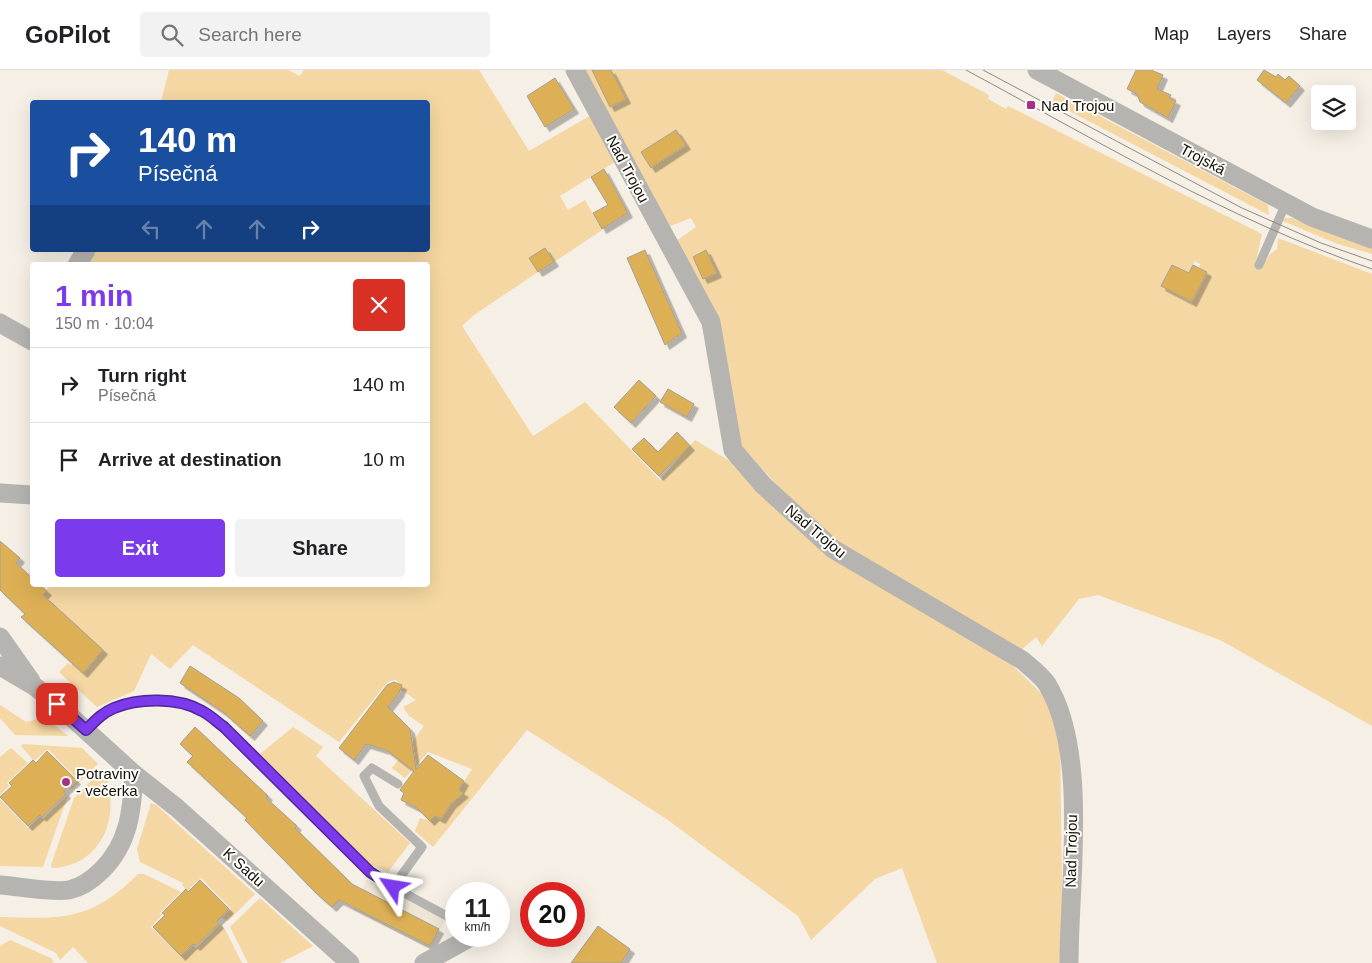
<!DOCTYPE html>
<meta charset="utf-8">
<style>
:root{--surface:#fff;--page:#f2f2f2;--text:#202124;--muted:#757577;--line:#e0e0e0;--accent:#7c3aed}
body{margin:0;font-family:Helvetica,sans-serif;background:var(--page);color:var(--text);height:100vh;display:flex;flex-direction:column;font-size:19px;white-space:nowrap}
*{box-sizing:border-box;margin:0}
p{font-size:16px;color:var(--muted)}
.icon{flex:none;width:28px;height:28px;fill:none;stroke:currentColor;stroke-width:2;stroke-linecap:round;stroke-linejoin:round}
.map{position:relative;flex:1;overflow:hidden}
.drawer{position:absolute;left:30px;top:192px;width:400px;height:325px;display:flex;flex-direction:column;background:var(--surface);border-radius:5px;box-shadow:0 5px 20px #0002}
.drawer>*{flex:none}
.guide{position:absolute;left:30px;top:30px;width:400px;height:152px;border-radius:5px;box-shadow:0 5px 20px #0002;background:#1a4fa0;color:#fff;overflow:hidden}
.fabs{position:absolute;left:1311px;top:15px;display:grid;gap:10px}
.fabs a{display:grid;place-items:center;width:45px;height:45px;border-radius:5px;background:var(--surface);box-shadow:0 5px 20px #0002;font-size:25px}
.speed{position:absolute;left:445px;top:812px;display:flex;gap:10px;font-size:25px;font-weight:700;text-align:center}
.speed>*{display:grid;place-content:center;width:65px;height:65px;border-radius:50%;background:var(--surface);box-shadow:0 5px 20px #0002;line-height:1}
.speed small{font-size:12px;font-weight:400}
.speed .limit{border:8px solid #d22;background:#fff;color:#111}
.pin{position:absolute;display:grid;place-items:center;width:42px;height:42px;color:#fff;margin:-21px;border-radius:10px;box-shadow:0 2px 8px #0006}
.me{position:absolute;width:55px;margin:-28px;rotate:303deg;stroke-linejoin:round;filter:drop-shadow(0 0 4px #0008)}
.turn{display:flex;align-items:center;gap:18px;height:105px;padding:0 25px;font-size:22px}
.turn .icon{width:65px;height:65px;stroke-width:2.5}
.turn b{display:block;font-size:35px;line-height:42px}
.lanes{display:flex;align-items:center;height:48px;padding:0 25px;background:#0003;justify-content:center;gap:25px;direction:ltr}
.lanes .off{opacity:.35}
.round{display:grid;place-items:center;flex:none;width:52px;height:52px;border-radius:5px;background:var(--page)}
.overview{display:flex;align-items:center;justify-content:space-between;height:85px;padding:0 25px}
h1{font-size:30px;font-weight:600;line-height:38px;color:var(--accent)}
.cta{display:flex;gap:10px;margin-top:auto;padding:10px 25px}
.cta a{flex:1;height:58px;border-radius:5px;background:var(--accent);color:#fff;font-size:20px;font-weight:600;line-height:58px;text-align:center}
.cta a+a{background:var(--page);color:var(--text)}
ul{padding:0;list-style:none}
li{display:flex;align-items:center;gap:15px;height:75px;padding:0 25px;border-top:1px solid var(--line)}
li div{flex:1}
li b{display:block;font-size:19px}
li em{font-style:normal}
header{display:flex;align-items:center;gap:30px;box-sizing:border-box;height:70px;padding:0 25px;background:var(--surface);border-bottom:1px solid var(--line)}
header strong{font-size:24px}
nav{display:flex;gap:28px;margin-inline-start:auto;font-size:18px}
.search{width:350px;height:45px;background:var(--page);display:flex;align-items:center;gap:12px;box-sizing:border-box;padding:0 18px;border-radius:5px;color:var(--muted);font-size:19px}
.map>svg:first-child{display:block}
</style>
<header>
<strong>GoPilot</strong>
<div class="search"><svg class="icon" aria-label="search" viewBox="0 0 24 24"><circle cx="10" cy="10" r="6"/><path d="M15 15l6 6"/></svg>Search here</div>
<nav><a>Map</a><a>Layers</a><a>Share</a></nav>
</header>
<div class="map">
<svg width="1372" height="893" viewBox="0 0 1372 893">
<defs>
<filter id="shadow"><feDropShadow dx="4.5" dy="4.5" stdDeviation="0" flood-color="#0004"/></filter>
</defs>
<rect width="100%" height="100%" fill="#f5efe5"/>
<path fill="#eee5d4" d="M367,810l78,40 -15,29 -78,-40z"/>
<path fill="#f4d7a2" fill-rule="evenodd" d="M169,0h119l12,6 4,-6h175l50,81 64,-37 25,46 -58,36 8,14 17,-10 17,30 -48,32 -9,-14 -7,24 -64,43 -12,11 71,110 52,-34 75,78 35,-40 48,29 89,88 173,101 40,39 15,41 3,225h-126l-35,-95 -27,11 -64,61 -13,-24 -133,-98 -138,-88 -94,117 -18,-16 5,-13 10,3 5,-5 6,3 10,-15 12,-11 -4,-3 13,-21 -44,-17 -23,26 -13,-10 32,-42 -15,-10 -6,-9 13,-7 -15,-10v-5l-5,-5 -6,1 -4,3 -47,58 -146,-97 -23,24 -19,-15 -17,37 -37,16 -38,-35 9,-9 3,2 2,-2 11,10 19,-23 -60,-55 7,-10h378v-320h-342l10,-15h332v-148h-267z
M582,0h10l19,37 15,-8 -15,-29h331l47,25 -1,4 18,10 2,-3 254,128 -7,32 6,4 8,-15 8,-6 1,-11 94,36v452l-152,-86 -122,-45 -19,4 -37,47 -6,-9 -17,15 -183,-107 -38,-37 -56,-61 -66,-206 20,-14 -5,-9 -23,9zM676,60l10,16 -35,22 -10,-16zM706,181l11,21 -14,7 -10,-22zM1195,191l5,3 -1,4 8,4 -16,30 -30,-16 11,-21 17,8z
M1056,23l212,112 1,10 -217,-113z
M1285,148h7l44,18 36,10v8l-37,-11 -52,-22z
M0,635l26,17 19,-5 23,19 -53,-1 -15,-17z
M293,657l30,20 -7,9 94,87 -22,29 -17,-7 -111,-111z
M23,674l59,4 16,16 -26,25h-3l9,-9 -30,-31 -14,12 -13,-15z
M11,678l17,15 -21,20 2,3 -9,9v-38z
M100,702h3l3,4c14,41 -4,90 -54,92l-1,-3 23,-67z
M68,725l-25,72 -43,-1v-67l28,29 12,-11 3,2z
M151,733l5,2 99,89 -27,27 -6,-3 9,-9 -30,-31 -14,13 -5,-6 1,-2 -43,-21 -3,-13z
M138,804h6l37,18 -21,21 2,2 -11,12 30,30 12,-11 3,2 24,-23 5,4 17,34h-154l-15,-16 -13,13 -4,-7 -56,-27v-9c63,2 91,4 138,-43z
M260,828l53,48 -33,17h-32l-18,-36z
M10,870l41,18 3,3 -2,2h-52v-17z"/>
<path fill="#ddb057" stroke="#a59f96" filter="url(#shadow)" d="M592,0h19l15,29 -16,8z
M1136,0h15l12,5 -6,14 14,6 -2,3 7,3 -8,17 -28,-16 -3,-8 -10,-5z
M1264,0l12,7 2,-3 7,6 4,-4 11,10 -14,17 -29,-23z
M555,8l19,31 -29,18 -18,-31z
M676,60l10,15 -35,23 -10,-16z
M604,99l24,44 -26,16 -9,-16 15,-8 -17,-28z
M545,178l9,14 -16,10 -9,-14z
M645,180l37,83 -17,12 -38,-87z
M706,180l11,23 -14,6 -10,-22z
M1172,195l17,8 4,-8 14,7 -15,30 -31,-16z
M639,310l17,16 -25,27 -17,-16z
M668,319l26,15 -7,13 -27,-15z
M677,362l13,14 -31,30 -27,-27 12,-11 14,14z
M0,471l20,17 -4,5 16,15v7h8l7,6 -4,4 60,55 -20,23 -62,-56 4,-3 -25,-24z
M190,596l49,32 24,23 -13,15 -27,-24 -43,-29z
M394,612l8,3 -3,8 -11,14 22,22 6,40 12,-14 36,26 -5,9 5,3 -13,11 -10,15 -6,-3 -5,5 -13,-13 -16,-8 3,-7 -4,-3 14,-19 -28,-21 -20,-6 -12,16 -15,-12 48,-63z
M195,657l73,69 -2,2 31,28 -2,2 57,56 87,45 -9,17 -91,-46 -7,7 -16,-14 -71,-73 2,-2 -60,-56 6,-6 -13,-12z
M47,681l29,29 -12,11 2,3 -24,23 -2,-2 -12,11 -28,-29 12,-11 -3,-3 24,-23 3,3z
M200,810l29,29 -12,12 2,3 -23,22 -3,-2 -12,12 -28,-29 12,-12 -3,-2 24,-24 2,3z
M598,856l32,23 -9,14h-50z"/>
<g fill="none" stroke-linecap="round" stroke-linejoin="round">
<path stroke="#b6b4b0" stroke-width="9" d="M1259,195l27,-62
M86,660c9,-9 16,-17 28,-22 23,-9 66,-10 88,3 8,4 15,11 22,16l146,145 23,15 29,-40 -43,-41 -15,-30 8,-8 26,16
M393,817l63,34"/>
<path stroke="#b6b4b0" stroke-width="19" d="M575,0l136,252 22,128 30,35 70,64 189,111c8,7 19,15 25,24 42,69 22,199 22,279
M1037,0l275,147 60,22
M77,195l9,-15
M0,253l32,18
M0,423l32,2
M0,567l31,44
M0,596l34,20 23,18 77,70 43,34 173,155
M0,815c17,1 54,8 69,5 14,-3 24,-11 33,-20 27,-27 30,-59 32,-96
M424,893l49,-27"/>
<path stroke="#8e8a83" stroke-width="1" d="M966,0c132,71 263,150 406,199
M983,0l259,138 79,35 51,18"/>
</g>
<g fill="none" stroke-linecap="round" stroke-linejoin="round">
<defs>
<path id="route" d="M57,634l29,26c9,-9 16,-17 28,-22 24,-10 64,-11 88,3 8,4 15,11 22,16l146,145 23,15"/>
</defs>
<use href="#route" stroke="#51269a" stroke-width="12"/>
<use href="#route" stroke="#7c3aed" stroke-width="9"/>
</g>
<g fill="#a4308a" stroke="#fffdf8" stroke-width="2">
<rect x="1026" y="30" width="10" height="10" rx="2.5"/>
<circle cx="66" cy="712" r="5"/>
</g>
<g text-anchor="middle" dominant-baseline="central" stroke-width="4" stroke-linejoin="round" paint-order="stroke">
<g font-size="15" fill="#110f0c" stroke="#fffdf8" text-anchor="start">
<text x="1041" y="35">Nad Trojou</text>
<text x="76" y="703">Potraviny<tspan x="76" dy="17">- večerka</tspan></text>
</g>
<g font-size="15" fill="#110f0c" stroke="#fffdf8">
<text transform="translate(1203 89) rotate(28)">Trojská</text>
<text transform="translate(628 99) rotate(62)">Nad Trojou</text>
<text transform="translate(816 461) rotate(40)">Nad Trojou</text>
<text transform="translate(1071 781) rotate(-89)">Nad Trojou</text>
<text transform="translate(244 797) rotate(42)">K Sadu</text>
</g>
</g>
</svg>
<div class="fabs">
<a><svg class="icon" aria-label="layers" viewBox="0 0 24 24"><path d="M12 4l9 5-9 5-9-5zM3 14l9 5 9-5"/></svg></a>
</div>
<div class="speed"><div>11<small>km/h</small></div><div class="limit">20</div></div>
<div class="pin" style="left:57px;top:634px;background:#d93025"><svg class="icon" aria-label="arrive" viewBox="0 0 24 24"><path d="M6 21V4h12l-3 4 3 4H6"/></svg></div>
<svg class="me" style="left:393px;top:817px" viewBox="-20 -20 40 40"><path d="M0-17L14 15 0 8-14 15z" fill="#7c3aed" stroke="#fff" stroke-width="4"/></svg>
<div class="guide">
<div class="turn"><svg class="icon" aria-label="right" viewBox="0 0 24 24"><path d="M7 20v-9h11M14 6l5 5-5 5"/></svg><div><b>140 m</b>Písečná</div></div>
<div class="lanes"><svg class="icon off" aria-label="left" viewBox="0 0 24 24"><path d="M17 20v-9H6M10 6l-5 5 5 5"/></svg><svg class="icon off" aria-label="ahead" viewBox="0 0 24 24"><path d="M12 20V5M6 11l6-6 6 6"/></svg><svg class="icon off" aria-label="ahead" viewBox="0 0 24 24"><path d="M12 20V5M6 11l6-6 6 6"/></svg><svg class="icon" aria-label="right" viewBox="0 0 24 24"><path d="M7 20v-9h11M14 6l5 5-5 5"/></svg></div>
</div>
<section class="drawer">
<div class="overview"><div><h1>1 min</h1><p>150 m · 10:04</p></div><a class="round" style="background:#d93025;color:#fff"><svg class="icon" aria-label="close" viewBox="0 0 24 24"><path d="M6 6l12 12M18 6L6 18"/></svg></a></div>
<ul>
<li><svg class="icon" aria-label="right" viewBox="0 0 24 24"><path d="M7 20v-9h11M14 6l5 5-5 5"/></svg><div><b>Turn right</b><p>Písečná</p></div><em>140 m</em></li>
<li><svg class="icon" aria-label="arrive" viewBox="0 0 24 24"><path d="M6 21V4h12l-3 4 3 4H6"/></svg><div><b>Arrive at destination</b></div><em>10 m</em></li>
</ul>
<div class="cta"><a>Exit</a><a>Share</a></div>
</section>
</div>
